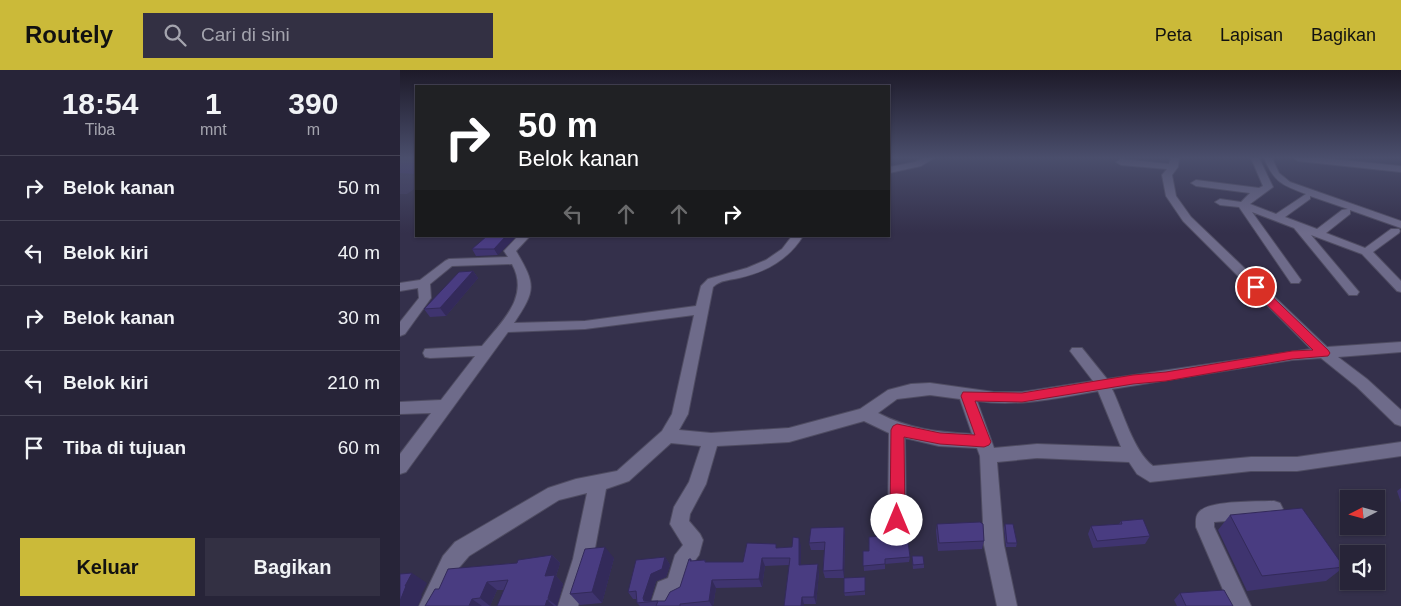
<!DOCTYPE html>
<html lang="id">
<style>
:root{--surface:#272438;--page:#333043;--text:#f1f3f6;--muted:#a4a4ae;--line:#434153;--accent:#cbba39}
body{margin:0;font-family:Helvetica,sans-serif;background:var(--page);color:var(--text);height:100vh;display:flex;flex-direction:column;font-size:19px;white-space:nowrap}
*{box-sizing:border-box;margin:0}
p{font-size:16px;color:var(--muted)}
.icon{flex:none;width:28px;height:28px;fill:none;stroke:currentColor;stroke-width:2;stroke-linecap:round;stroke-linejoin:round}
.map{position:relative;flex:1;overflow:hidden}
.sheet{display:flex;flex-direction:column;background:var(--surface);width:400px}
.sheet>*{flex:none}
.banner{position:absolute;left:15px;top:15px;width:475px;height:152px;border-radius:0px;box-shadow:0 1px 4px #0004,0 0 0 1px var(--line);background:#202124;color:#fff;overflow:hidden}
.needle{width:32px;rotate:264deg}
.fabs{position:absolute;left:940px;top:420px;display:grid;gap:10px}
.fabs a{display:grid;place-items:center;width:45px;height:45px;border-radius:0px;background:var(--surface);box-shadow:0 1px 4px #0004,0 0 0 1px var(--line);font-size:25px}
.pin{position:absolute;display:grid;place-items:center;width:42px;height:42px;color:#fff;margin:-21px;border:2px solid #fff;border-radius:50%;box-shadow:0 1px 5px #0007}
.me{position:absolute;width:55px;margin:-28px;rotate:0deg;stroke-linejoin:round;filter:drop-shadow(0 0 4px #0008)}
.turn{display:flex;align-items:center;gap:18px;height:105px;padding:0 20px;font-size:22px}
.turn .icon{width:65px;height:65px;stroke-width:2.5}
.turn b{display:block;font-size:35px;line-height:42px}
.lanes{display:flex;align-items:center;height:48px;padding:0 20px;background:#0003;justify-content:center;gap:25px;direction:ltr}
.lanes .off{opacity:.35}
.eta{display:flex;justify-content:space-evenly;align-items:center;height:85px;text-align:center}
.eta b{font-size:30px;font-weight:700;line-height:35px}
.cta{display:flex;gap:10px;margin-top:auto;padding:10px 20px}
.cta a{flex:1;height:58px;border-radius:0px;background:var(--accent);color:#111;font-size:20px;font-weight:700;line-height:58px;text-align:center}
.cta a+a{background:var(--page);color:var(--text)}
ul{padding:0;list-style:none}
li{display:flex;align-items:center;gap:15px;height:65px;padding:0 20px;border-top:1px solid var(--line)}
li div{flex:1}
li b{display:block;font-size:19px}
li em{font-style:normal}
header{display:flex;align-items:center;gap:30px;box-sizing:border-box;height:70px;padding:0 25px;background:var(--accent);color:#111}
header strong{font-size:24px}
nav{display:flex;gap:28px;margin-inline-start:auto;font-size:18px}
.search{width:350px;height:45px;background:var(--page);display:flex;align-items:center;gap:12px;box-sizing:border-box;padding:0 18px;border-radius:0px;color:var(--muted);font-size:19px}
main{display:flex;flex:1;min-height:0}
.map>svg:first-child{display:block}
</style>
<header>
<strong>Routely</strong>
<div class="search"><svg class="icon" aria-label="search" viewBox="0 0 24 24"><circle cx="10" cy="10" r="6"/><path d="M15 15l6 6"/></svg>Cari di sini</div>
<nav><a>Peta</a><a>Lapisan</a><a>Bagikan</a></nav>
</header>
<main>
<section class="sheet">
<div class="eta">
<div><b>18:54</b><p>Tiba</p></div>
<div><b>1</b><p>mnt</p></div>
<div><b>390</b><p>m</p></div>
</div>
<ul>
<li><svg class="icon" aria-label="right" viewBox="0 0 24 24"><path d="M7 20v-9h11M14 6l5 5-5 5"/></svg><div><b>Belok kanan</b></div><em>50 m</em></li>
<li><svg class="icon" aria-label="left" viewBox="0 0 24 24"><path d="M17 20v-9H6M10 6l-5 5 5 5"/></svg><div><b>Belok kiri</b></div><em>40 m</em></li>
<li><svg class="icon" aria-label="right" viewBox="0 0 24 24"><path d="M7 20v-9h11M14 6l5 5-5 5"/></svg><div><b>Belok kanan</b></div><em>30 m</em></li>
<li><svg class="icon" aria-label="left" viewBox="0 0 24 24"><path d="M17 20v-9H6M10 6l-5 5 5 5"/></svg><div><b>Belok kiri</b></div><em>210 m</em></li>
<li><svg class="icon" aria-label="arrive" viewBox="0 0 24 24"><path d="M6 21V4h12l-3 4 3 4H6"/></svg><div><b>Tiba di tujuan</b></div><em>60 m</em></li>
</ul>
<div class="cta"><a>Keluar</a><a>Bagikan</a></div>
</section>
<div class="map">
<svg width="1001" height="536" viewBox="0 0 1001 536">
<rect width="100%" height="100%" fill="#34304b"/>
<path fill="#3b3658" d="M0,88h16v30l-9,6h-7z"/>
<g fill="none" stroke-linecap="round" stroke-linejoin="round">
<defs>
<path id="minor" d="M523,88h11l-13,8 -32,7v-6l26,-5z
M771,88h8l-1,9 -6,8 4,21 15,21 136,130 74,-5v10l-63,5 29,22 34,31v16l-6,-2 -38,-37 -36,-29 -29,2 -180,29c11,22 21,62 41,77l98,-9h46l104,-15v14l-104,15h-46l-101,11 -13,-8 -8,-12 -92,-4 -40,4 7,83 13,61h-20l-13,-61 -4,-89 -3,-8 -38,-2 -34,-8 1,82 -2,6 -7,3 -7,-3 -2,-6 1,-87 -25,-12 -75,21 -72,4 -11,38 -16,30 -1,7 11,13 3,6 -4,15 -8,11 -8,28 -10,4 -3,8h-20l8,-24 10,-4 7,-23 8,-10 -13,-21 4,-17 15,-25 12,-36 -30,-3 -42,38 -23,8 -13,70 -15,47h-20l15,-47 14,-66 -28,7 -90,56 -12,14 -17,36h-21l24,-50 12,-14 93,-54 28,-9 41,-8 45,-40 10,-17 22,-99 -109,14 -77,3 -102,140 -6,2v-20l31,-41 -31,1v-12l41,-2 34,-44 -45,2 -5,-1 -2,-4 2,-4 57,-3c20,-25 48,-49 30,-82l-60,2 -22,18 1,14 -26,36 -5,2v-14l19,-24 -1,-10 -18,3v-8l20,-3 25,-19 4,-2 59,-2 -4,-6 14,-15h12l-14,15c20,34 20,39 -2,72l71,-2 111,-15 5,-20 7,-7 39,-11 19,-8 16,-11 10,-13h11c-15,24 -37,36 -64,42 -9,2 -19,2 -26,9l-25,127 -9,16 32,3 78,-5 71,-19 28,-19 23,-6 19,-1 64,9h28l71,-11 -23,-30 2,-3h10l25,31 204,-30 -128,-128 -17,-25 -4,-21 5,-6 -46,-4 -5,-3 5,-3 48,5zM698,321l23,56 -84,-3 -43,4 -17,-47c41,6 81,-3 121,-10zM530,325l30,4 12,35c-35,-2 -63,-5 -94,-21l19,-14z
M851,88h8l14,29 -23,17 26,10 30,-20c-24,-9 -32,-12 -42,-36h8l7,15 11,9 111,39v7l-51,-18v4l-24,19 39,15 26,-19h8l1,2 -1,2 -26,19 28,29v11l-4,-1 -35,-37 -51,-19 48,57 -2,3h-8l-55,-67 -42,-16 49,68 -2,3h-8l-52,-76 -19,-2 -5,-3 5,-3 21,3 9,-9 -54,-7 -5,-3 5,-3 63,8 4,-2zM910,126l38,13 -6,1 -25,19 -32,-12 25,-18z
M894,88h28l79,8v6l-103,-11z
M874,431l6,2 3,6 -3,6 -6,2 -60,5v5l37,79h-21l-34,-79c0,-5 -1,-11 3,-15 10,-12 59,-10 75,-11z"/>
</defs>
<use href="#minor" stroke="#4f4c62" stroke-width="2"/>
<use href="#minor" fill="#6e6b8a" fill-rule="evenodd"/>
</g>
<path fill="#3f346f" d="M0,88h16v16l-16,-1z
M87,166l11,19 -22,1 -4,-7z
M73,201l5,7 -32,38 -16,1 -6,-8z
M1001,418v15l-4,-12z
M830,445l114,52 -18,14 -79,10 -29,-61z
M721,451l29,15 -5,8 -52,4 -5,-14 3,-8 28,-2z
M537,454l47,17 -2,8 -44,2 -2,-20z
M605,454l12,19 -1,4h-10l-2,-19z
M444,457l1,8 -1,43h-19l-2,-7 1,-21h-13l-2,-7z
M401,476v19l18,7 -3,32h-12v2h-20l5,-41 -24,1 -3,21 -46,1 -3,18h-73l-3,-3v-4h-4l-5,-7 37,-35 5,8 -4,12 -10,4 -6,20h15l15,-14 11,-28 1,2 13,-1 1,2h37l34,-14z
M463,481l47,6 -1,5 -24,2v5l-21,2z
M152,485l8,8 -4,13 7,8 -6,22h-60l7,-16h-7l-7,16h-65l14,-17 78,-26z
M512,486l12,8v4l-11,1z
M214,488l-12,45 -22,2 -10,-11z
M465,507v18l-20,1 -1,-3z
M780,523l53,13h-56l-3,-6z"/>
<path fill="#332a5a" d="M106,166h11l-19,19 -4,-6z
M73,201l5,7 -32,38 -6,-8z
M444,457l1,8 -1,43 -1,-8z
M399,468l2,8v26l-2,-7z
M205,477l9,11 -12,45 -10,-11z
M152,485l8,8 -4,13 7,8 -6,22 -8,-6 -1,-2 -3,-22z
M265,487l5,8 -4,12 -10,4 -6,21h-4l-3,-4 8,-24z
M362,488l3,8 -3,21 -3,-8z
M418,494l1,8 -3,32 -2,-7z
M12,503l15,10 -6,12 1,1 -4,10h-18v-5l5,-15z
M312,510l4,8 -3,18h-1l-3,-5z
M87,512l10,8 -7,16 -10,-8z
M402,527l2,7v2h-3z
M72,529l10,7h-13z
M147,530l7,6h-9z"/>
<path fill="#493c81" stroke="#332a5a" d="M0,88h16v2h-16z
M87,166h19l-12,13h-22z
M73,201l-33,37 -16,1 35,-37z
M902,438l42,59 -82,9 -32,-61z
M743,449l7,17 -53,5 -6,-15 31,-2 -1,-3z
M580,452l3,2 1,17 -45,2 -2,-19z
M605,454h8l4,19h-10z
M444,457l-1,43 -20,1 2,-29 -16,1 2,-15z
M507,464l3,23 -25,2v5l-22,2v-15h6v-14z
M393,467l6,1v27l19,-1 -4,33h-12l-1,9h-17l6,-48h-28l-3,21 -47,1 -3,21 -29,3v2h-24l2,-5 -21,2 -1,-12 -8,1 8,-32 29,-3 -3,12 -11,5 -8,24 1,3h21l5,-9 10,-5 9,-28h2l-1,2 15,-1v2h38l4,-19 29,1v4l16,-1z
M205,477l-13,45 -22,2 15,-45z
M152,485l-7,21 10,-1 -7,23 1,2h-2l-2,6h-48l11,-26 -21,2 -7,16 -8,1 -3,7h-44l10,-17h4l9,-20 69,-6 1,-3z
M512,486h11l1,8 -11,1z
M12,503l-7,13h1l-6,15v-27z
M465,507v14l-21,2v-15z
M824,520l9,16h-47l-6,-13z"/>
<linearGradient id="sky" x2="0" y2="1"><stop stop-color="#1d1a29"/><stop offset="0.54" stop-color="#4a4e6c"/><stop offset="1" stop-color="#4a4e6c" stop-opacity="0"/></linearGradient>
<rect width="1001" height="163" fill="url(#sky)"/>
<path fill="#e11d48" stroke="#92132f" d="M856,214l4,1 68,65 2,3 -2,3 -36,3 -126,22 -33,3 -111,18 -47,-1 16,41 -2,3 -5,2 -44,-3 -36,-7 1,83 -2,5 -6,2 -5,-2 -2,-5 1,-90 2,-4 4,-2 43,9 35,2 -14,-39 2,-4 59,1 111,-18 33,-3 126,-21 21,-1 -61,-60 -1,-3 1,-2z"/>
</svg>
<div class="fabs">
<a><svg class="needle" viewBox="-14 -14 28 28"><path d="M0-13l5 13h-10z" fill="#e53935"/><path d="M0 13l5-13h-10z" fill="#a4a4ae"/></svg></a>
<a><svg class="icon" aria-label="sound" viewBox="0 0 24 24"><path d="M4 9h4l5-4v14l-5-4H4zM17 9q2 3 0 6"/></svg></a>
</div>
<div class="pin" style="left:856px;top:217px;background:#d93025"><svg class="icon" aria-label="arrive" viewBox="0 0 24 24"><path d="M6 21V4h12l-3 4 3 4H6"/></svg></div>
<svg class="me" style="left:497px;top:450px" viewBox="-20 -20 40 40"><circle r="19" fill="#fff"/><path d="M0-13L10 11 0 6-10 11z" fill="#e11d48"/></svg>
<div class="banner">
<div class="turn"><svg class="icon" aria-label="right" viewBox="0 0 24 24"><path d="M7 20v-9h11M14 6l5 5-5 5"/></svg><div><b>50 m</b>Belok kanan</div></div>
<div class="lanes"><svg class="icon off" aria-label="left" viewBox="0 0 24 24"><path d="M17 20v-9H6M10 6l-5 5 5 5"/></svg><svg class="icon off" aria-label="ahead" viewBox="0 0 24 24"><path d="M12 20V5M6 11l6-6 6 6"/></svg><svg class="icon off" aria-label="ahead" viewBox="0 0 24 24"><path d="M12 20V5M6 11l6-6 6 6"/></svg><svg class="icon" aria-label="right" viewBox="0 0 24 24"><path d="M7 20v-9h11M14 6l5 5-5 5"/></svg></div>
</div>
</div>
</main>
